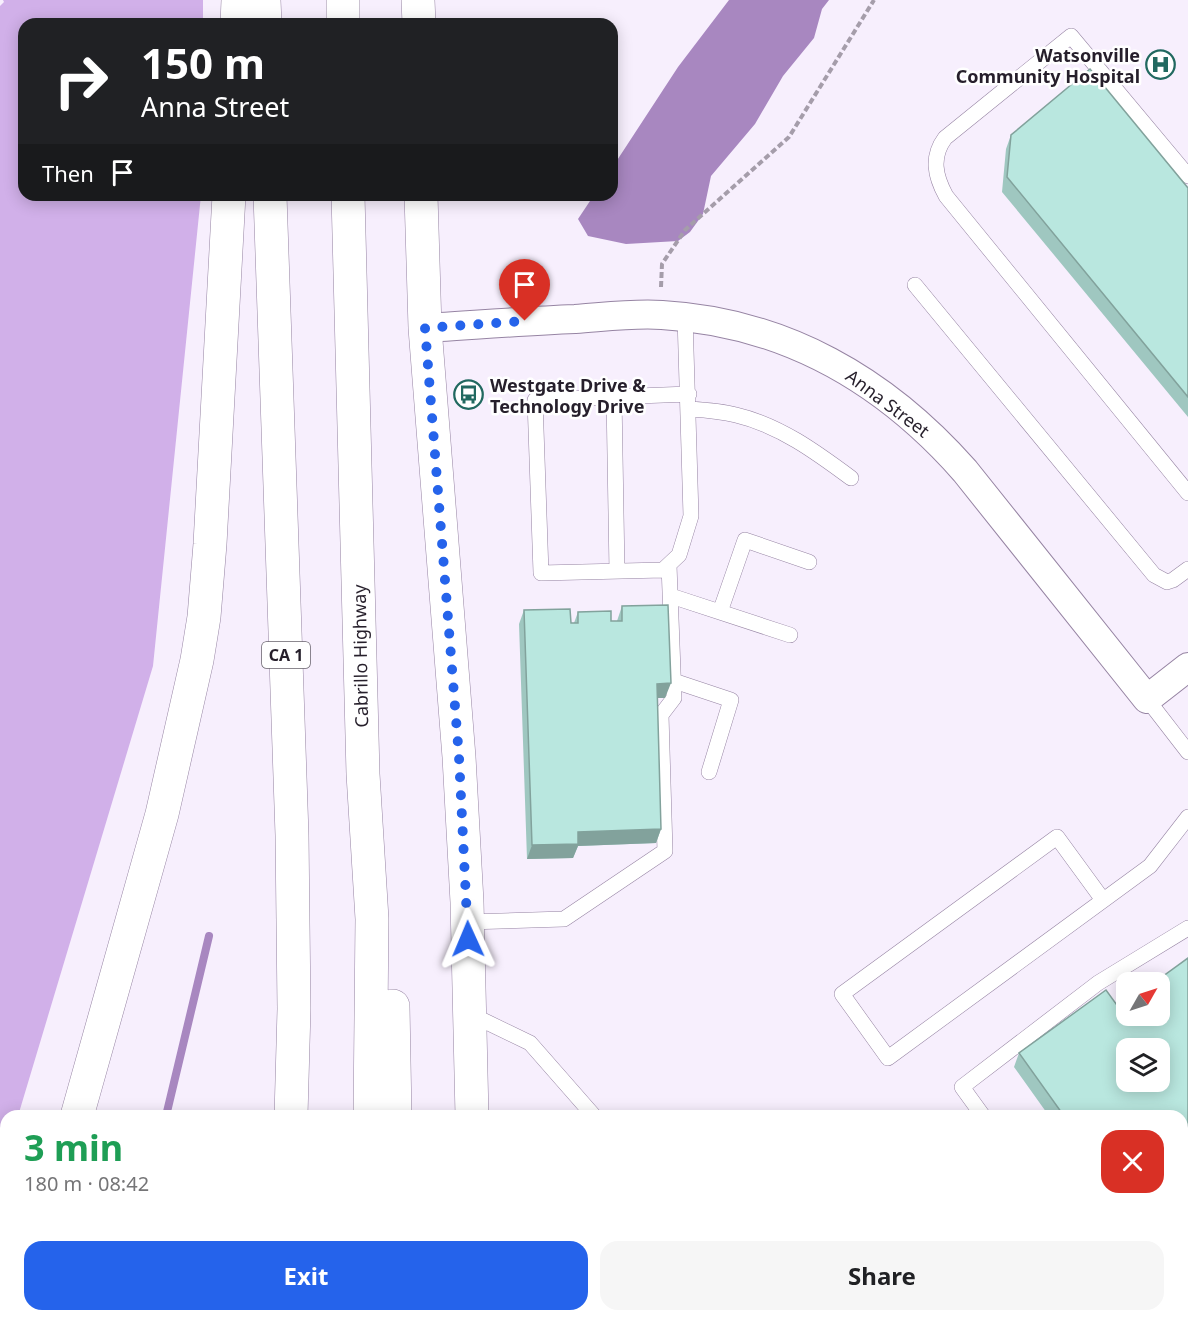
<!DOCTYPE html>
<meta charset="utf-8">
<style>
:root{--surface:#fff;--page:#f6f6f6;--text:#202124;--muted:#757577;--accent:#2563eb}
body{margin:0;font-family:"Noto Sans",sans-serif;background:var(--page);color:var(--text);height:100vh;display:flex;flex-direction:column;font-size:22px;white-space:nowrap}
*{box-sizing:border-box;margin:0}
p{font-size:20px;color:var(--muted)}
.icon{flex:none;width:33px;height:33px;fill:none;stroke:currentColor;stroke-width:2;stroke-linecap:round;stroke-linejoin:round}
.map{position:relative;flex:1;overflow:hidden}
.details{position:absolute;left:0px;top:1110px;width:1188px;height:212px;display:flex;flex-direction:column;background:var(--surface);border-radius:18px 18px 0 0;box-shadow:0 3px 15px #0003}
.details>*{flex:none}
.hud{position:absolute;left:18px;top:18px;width:600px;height:183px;border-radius:18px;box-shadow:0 3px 15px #0003;background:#202124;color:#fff;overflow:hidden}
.needle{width:39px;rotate:51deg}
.controls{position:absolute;left:1116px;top:972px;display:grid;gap:12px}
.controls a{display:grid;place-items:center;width:54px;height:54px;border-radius:12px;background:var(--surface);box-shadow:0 3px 15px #0003;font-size:30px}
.pin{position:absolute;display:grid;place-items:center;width:51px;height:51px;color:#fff;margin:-62px -26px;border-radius:50% 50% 50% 0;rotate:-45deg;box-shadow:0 0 6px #0007}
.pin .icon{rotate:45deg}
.me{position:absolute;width:66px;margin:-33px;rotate:359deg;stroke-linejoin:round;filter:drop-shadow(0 0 4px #0008)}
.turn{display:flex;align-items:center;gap:21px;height:126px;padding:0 24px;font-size:27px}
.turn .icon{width:78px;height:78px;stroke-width:2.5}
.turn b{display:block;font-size:42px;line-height:51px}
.then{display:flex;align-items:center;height:57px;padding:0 24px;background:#0003;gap:12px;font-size:22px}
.round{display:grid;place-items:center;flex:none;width:63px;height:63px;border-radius:18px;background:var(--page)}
.overview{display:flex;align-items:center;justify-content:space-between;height:102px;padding:0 24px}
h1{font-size:36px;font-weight:700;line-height:45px;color:#1e9e55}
.action{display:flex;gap:12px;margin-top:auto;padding:12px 24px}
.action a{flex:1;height:69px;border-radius:18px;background:var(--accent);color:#fff;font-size:24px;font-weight:700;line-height:69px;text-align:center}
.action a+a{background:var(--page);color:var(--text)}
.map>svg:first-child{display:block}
</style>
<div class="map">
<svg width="1188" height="1321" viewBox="0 0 1188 1321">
<rect width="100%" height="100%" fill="#f7effd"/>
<path fill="#d1b0e9" d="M3,0h200v24h-179v171h177l-48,471 -135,450h-12v41l-6,20v-1171l4,-4z"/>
<path fill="#a887c0" d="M729,0h100l-7,9 -8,29 -31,38 -28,48 -44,52 -8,38 -13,18 -12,9 -52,3 -38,-8 -10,-17 16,-24h18v-27l66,-101z"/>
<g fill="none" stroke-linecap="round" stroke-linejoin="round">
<path stroke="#a887c0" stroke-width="8" d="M166,1116l43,-180
M120,1321l1,-5"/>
<defs>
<path id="service" d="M1188,176l-117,-140 -126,102c-14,19 -10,38 1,58l242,297
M915,285l239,290 13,7 6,-2 15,-11
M685,317l6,199 -12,39 -16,15 -122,3 -6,-173 154,-6
M614,397l3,174
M689,409c15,1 31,2 47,6 43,10 80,37 115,63
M671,596l119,39
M720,612l25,-72 64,22
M674,681l57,19 -22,72
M1147,699l41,53
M1103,900l-46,-63 -215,157 46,64 262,-192 38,-49
M467,922l97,-3 101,-68 -4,-136 13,-17 -5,-133
M470,1014l60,29 64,73
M983,1116l-21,-29 136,-104 90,-55
M738,1316l4,5
M1127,1316l4,5
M846,1321l7,-5"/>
<path id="minor" d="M425,328c50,-3 100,-7 150,-9 29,-2 58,-6 87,-4 122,7 223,65 303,156l182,228 41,-32"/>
<path id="tertiary" d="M418,0l1,24
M421,195l4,133 34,429 8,145 5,214
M475,1321v-5"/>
<path id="motorway" d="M264,0l1,24
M343,0v24
M237,24l1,-24
M270,195l22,640 2,174 -3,107
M348,195l15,579 9,145 -2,197
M393,1006l2,110
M77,1116l85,-302 35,-154 7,-43 6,-73 19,-349
M397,1316v5
M20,1321l1,-5
M277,1321v-5
M356,1321v-5"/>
</defs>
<use href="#service" stroke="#9684a3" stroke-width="16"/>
<use href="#minor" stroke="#9684a3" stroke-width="30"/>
<use href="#tertiary" stroke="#9684a3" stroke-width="34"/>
<use href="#motorway" stroke="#9684a3" stroke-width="34"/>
<path stroke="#a59daa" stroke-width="4" stroke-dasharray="6 3" stroke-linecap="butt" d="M661,287l1,-23 23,-34 104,-93 85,-137"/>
<use href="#service" stroke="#fff" stroke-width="15"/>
<use href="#minor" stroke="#fff" stroke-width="28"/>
<use href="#tertiary" stroke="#fff" stroke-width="33"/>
<use href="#motorway" stroke="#fff" stroke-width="33"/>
</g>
<path fill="#9fc7c0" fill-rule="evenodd" d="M1011,135l177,53v229l-186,-225 4,-43z
M622,606l43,92h-8l4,131 -5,14 -78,3 -5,12 -46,1 -8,-235 5,-14 47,13h3l4,-11 33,9h6z
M1188,958v363h-24l-4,-5h22v-200h-133l-35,-49 5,-14 87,-63 13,18 7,-5v13h34v-34h-5zM1126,1048h34v34h-34z"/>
<path fill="#82a29c" d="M671,683l-6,15h-13l5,-14z
M661,829l-5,14 -78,3 -5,12 -46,1 5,-14 46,-13z"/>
<path fill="#b9e7df" stroke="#82a29c" stroke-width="1.5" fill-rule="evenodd" d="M1090,69l98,119v209l-181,-220 4,-42z
M668,605l3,78 -14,1 4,145 -83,3v12l-46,1 -8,-235 46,-1 1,14h7v-11l33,-1v10h11v-15z
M1188,958v363h-8l-4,-5h6v-200h-118l-45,-63 87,-63 13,18 7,-5v13h34v-34h-5zM1126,1048h34v34h-34z
M859,1316h161l4,5h-173z"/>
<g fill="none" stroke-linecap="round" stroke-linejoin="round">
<path stroke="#2563eb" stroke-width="10" stroke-dasharray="0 18" d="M468,939l-9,-182 -34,-429 100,-7"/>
</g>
<defs>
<symbol id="hospital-ring" viewBox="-11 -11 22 22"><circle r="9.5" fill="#fff" stroke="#216960" stroke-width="1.5"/><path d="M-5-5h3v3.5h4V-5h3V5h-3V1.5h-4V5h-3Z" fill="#216960"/></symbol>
<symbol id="bus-ring" viewBox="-11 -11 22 22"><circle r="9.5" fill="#fff" stroke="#216960" stroke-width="1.5"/><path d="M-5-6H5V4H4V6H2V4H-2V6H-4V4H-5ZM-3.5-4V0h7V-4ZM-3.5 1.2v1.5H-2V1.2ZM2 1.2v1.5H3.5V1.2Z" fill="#216960"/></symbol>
</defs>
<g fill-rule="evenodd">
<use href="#hospital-ring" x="1144" y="48" width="33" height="33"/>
<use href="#bus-ring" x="452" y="378" width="33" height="33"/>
</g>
<g text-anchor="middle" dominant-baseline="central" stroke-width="5" stroke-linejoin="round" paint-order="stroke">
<rect fill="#fff" stroke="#67626b" stroke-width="1.5" x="262" y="642" width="48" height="26" rx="4.5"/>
<g font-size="16" font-weight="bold" fill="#261f2b">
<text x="286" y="655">CA 1</text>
</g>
<g font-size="18" font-weight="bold" fill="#261f2b" stroke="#fff" text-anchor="end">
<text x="1140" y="55">Watsonville<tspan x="1140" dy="21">Community Hospital</tspan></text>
<text x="490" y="385" text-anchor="start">Westgate Drive &amp;<tspan x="490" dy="21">Technology Drive</tspan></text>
</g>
<g font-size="18" fill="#261f2b" stroke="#fff">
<text transform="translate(888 403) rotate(37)">Anna Street</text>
<text transform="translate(360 656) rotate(-91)">Cabrillo Highway</text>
</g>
</g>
</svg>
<div class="controls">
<a><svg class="needle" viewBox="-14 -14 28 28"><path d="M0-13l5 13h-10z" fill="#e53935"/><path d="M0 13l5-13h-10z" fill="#757577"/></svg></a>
<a><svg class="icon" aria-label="layers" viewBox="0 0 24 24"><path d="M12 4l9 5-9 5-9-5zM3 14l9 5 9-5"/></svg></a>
</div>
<div class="pin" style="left:525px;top:321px;background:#d93025"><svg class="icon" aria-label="arrive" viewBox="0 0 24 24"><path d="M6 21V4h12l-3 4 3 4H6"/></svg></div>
<svg class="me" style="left:468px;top:939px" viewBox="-20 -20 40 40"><path d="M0-17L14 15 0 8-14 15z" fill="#2563eb" stroke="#fff" stroke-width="4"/></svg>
<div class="hud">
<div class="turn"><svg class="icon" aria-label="right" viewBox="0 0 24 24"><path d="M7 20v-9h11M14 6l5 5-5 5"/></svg><div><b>150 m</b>Anna Street</div></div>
<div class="then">Then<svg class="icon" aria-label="arrive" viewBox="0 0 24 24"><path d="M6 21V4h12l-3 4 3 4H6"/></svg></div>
</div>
<section class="details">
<div class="overview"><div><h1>3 min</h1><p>180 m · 08:42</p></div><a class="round" style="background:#d93025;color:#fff"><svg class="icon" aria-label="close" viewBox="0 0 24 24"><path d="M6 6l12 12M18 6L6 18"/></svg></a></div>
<div class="action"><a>Exit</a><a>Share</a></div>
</section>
</div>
